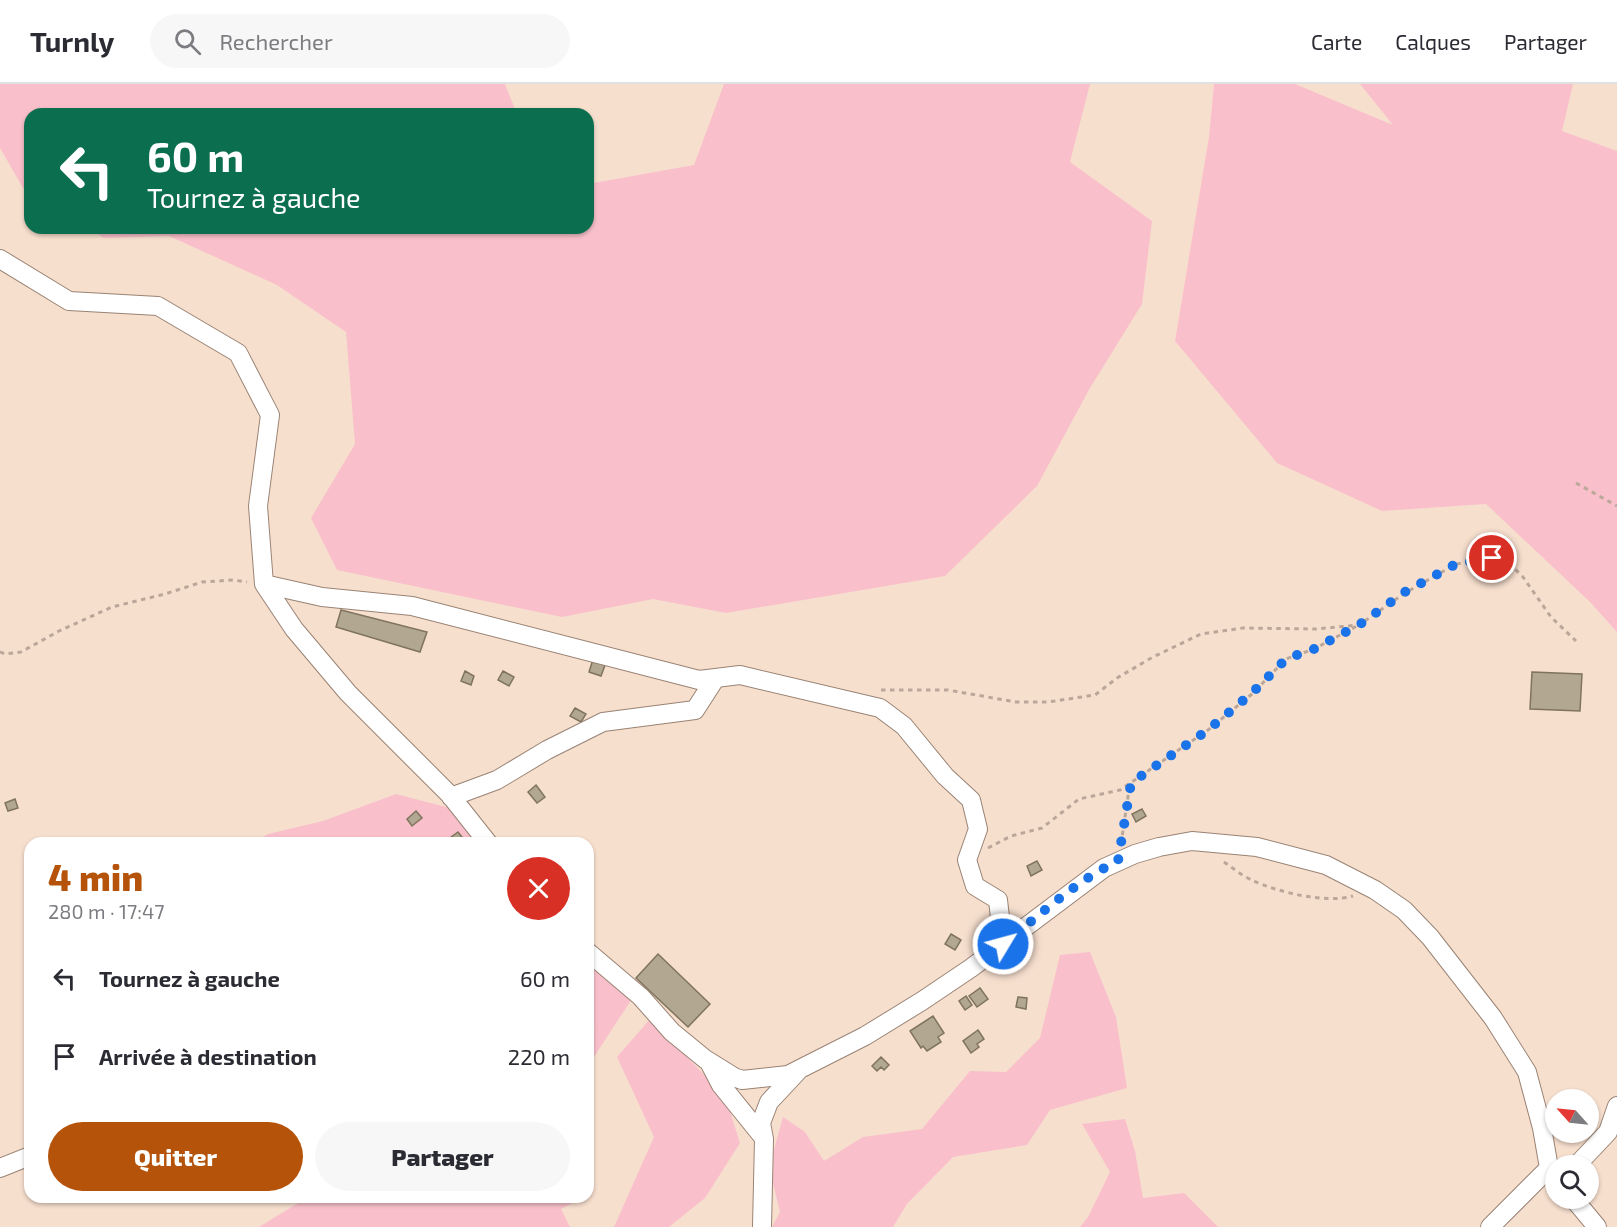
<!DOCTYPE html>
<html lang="fr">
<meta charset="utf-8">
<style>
:root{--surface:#fff;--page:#f7f7f7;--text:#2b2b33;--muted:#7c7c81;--line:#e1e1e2;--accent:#b45309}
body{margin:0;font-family:"Exo 2",sans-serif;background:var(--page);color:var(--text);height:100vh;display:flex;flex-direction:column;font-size:22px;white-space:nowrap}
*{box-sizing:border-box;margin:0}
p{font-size:20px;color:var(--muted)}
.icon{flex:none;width:33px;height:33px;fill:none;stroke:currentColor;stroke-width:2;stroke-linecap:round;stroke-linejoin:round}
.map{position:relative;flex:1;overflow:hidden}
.details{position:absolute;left:24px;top:753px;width:570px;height:366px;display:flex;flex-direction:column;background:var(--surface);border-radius:18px;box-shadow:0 2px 4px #0004}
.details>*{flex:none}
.top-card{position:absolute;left:24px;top:24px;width:570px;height:126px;border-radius:18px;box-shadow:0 2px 4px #0004;background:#0b6e4f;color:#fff;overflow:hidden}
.needle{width:39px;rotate:297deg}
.buttons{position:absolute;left:1545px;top:1005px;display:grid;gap:12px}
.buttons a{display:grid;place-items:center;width:54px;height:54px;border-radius:50%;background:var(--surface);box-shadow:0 2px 4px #0004;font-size:30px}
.pin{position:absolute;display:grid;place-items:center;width:51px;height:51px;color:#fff;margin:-26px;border:3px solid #fff;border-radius:50%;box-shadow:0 2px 6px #0007}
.me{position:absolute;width:66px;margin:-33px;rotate:53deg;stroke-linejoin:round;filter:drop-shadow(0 0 4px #0008)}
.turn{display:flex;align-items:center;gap:21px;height:126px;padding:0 24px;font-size:27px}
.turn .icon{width:78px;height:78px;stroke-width:2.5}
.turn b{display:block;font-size:42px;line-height:51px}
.round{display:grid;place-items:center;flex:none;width:63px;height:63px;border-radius:32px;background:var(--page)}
.overview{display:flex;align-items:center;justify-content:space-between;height:102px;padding:0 24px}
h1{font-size:36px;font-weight:800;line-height:45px;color:var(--accent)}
.cta{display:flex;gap:12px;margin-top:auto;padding:12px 24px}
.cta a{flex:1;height:69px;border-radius:36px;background:var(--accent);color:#fff;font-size:24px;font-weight:800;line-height:69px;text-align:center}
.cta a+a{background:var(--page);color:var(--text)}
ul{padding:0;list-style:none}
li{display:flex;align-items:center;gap:18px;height:78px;padding:0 24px}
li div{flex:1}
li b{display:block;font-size:22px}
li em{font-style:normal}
header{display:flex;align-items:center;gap:36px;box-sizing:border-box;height:84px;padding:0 30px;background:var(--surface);border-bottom:2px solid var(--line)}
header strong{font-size:28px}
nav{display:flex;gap:33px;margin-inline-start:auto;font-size:21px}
.search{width:420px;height:54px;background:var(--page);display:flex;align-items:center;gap:15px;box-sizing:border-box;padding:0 21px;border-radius:33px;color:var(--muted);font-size:22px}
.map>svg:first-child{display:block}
</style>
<header>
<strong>Turnly</strong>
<div class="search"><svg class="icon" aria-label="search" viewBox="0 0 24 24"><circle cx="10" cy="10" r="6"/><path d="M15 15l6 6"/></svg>Rechercher</div>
<nav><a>Carte</a><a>Calques</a><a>Partager</a></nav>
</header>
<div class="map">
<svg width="1617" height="1143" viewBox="0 0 1617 1143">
<rect width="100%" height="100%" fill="#f7dfce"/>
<path fill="#f9c0cb" d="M0,0h505l12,30h-487v78l-7,-4 -23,-40z
M724,0h366l-20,78 82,59 -10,83 -52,84 -53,98 -92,90 -219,37 -73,-14 -91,18 -225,-47 -26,-52 44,-74 -9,-112 -69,-47 -108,-49 -65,2 -16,-10h500v-44l106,-19z
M1214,0h81l98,41 -33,-41h213l-11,47 55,20v481l-27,-30 -104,-98 -104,7 -105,-48 -102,-122 34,-204z
M396,710l54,14 29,35h-226l15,-9 55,-13z
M1090,868l26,65 11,71 -77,22 -23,35 -74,12 -46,47 -14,23h-121l8,-15 -11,-45 14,-50 22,15 19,29 39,-24 59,-8 48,-58 36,1 34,-34 20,-83z
M588,880l55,18 -55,84v-29l7,-7 -7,-2z
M650,935l75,77 15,47 -35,55 -36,29h-55l40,-90 -37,-80z
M1125,1035l10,32 8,47 41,-5 34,34h-138l8,-10 22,-45 -28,-48z
M308,1113h276l-23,12 9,18h-311z"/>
<path fill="#b2a790" stroke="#7f745e" stroke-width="1.5" d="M341,526l86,22 -7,20 -84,-25z
M595,569l13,4 -7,19 -12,-4z
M465,587l9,5 -3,9 -10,-4z
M503,587l11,6 -5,9 -11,-6z
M1532,588l50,2 -2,37 -50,-2z
M575,624l11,6 -5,8 -11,-6z
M536,701l9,12 -8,6 -9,-11z
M15,715l3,9 -10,3 -3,-8z
M1142,725l4,7 -10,6 -4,-8z
M416,727l6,7 -10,8 -5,-7z
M458,748l7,9 -3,2h-8l-4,-5z
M1037,777l5,9 -11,6 -4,-10z
M951,850l10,6 -6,10 -10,-6z
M658,870l52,50 -22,23 -52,-49z
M980,904l8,11 -11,8 -8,-11z
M966,912l6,9 -7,5 -6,-9z
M1018,913l9,1 -1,11 -10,-2z
M933,932l11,17 -6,4 3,5 -14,9 -4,-5 -2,2 -11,-17z
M978,946l6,9 -7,5 2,3 -8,6 -8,-12z
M881,973l8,8 -5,5 -3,-3 -4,4 -5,-5z"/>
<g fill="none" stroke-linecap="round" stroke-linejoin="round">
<defs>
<path id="minor" d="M0,175l69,42 89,5 80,47 32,62 -12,91 6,78 30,45 54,64 102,102 38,48
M264,500l58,13 90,9 287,74 41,-5 140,33 24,18 41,50 26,24 7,29 -11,31 8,26 23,14 5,44
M451,713l46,-17 50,-30 56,-28 92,-12 20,-31
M588,868l53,45 31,35 33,27 29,18 8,3 46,-5 77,-39 57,-35 49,-33 133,-100 31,-14 24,-7 33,-6 65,6 69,18 49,25 29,20 26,27 63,81 34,54 15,56 7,40 7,8
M709,978l12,23 42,52
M1576,1082l32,-34 9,-26
M0,1084l30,-12
M1573,1114l24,29
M762,1143l2,-88 -3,-16 8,-21 29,-31
M1490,1143l59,-59"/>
</defs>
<use href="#minor" stroke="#998374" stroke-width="20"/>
<path stroke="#bba79a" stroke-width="3" stroke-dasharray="4.5 4.5" stroke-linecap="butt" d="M1576,399l41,23
M0,568l5,2 16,-2 38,-21 53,-24 53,-13 37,-12 31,-2 14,2
M881,606h67l68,12h32l47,-7 22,-17 36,-21 48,-23 42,-6 73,1 43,-4 46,-32 51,-29 36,-6 17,5 14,14 28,40 25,24
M1121,760l9,-61
M988,764l23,-12 31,-8 37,-29 41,-9 88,-60 44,-36 34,-35 28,-10 43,-23
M1224,778c9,6 18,14 28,18 24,12 75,24 101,16"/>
<use href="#minor" stroke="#fff" stroke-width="18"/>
</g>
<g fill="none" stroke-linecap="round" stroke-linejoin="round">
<path stroke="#1a73e8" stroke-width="10" stroke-dasharray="0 18" d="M1003,860c36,-28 74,-64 115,-83l13,-78 77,-53 44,-37 34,-34 28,-10 45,-24 46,-33 51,-28 36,-6"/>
</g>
</svg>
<div class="buttons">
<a><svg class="needle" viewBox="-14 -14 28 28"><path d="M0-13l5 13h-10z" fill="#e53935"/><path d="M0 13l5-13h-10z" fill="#7c7c81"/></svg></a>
<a><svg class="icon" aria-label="search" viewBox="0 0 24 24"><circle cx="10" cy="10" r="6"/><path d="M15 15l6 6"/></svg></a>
</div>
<div class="pin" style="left:1492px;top:474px;background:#d93025"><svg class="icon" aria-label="arrive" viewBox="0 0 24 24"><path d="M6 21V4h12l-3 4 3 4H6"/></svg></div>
<svg class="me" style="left:1003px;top:860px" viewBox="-20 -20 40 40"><circle r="17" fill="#1a73e8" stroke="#fff" stroke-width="3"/><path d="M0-11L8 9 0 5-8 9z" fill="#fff"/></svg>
<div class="top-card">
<div class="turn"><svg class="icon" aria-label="left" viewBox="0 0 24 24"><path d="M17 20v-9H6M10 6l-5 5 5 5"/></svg><div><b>60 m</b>Tournez à gauche</div></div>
</div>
<section class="details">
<div class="overview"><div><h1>4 min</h1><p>280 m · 17:47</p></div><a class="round" style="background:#d93025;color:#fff"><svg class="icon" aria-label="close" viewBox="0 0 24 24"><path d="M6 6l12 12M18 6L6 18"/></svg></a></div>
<ul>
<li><svg class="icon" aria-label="left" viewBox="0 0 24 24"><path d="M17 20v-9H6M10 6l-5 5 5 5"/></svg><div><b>Tournez à gauche</b></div><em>60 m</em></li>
<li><svg class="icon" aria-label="arrive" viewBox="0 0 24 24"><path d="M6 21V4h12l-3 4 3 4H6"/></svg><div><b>Arrivée à destination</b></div><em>220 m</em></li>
</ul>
<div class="cta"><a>Quitter</a><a>Partager</a></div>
</section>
</div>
